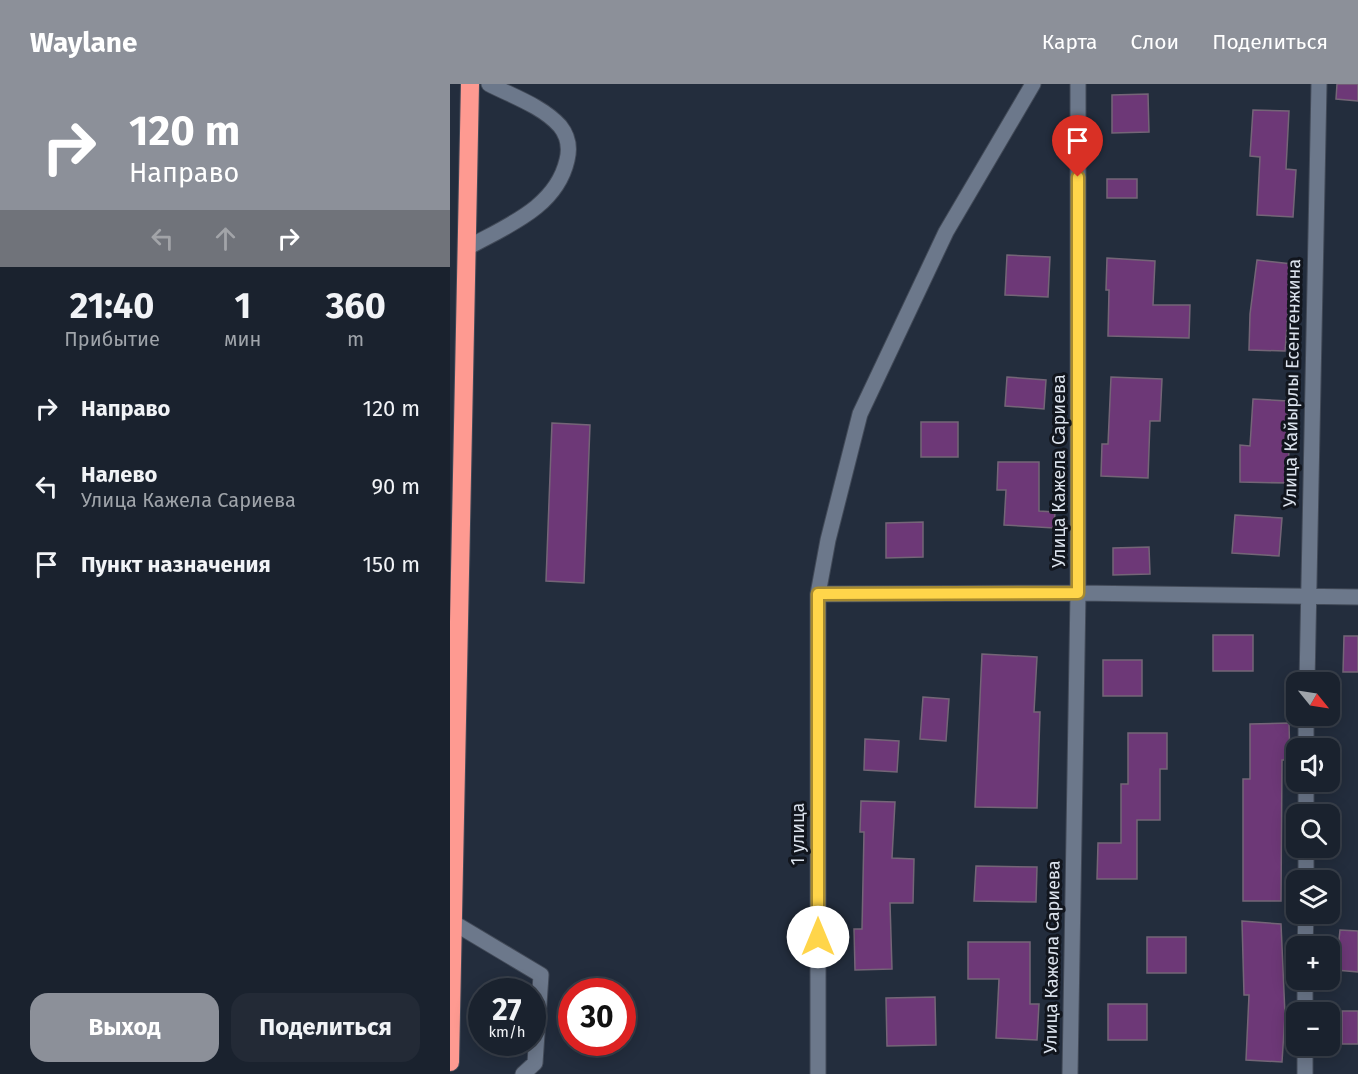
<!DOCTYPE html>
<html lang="ru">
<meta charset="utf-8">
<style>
:root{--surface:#1a222e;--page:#232a36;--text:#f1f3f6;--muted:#9fa4aa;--line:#383f4a;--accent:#8c9099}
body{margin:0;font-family:"Fira Sans",sans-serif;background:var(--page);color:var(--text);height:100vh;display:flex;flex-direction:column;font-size:22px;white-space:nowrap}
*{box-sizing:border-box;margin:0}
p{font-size:20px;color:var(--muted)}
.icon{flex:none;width:33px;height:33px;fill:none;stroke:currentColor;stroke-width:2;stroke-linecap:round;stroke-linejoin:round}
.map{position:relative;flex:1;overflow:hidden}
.drawer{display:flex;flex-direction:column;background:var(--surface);width:450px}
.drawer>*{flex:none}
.banner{background:#8c9099;color:#fff;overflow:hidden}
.needle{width:39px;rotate:120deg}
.controls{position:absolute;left:836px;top:588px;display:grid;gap:12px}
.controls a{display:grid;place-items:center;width:54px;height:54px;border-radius:12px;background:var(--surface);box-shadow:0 3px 15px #0003,0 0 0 2px var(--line);font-size:30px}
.speed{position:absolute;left:18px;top:894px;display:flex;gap:12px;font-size:30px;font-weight:700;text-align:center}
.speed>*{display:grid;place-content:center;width:78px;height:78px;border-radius:50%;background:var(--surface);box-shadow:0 3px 15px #0003,0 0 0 2px var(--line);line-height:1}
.speed small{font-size:15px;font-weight:400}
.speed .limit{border:9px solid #d22;background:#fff;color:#111}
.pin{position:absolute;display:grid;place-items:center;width:51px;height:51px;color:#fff;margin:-62px -26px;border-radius:50% 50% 50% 0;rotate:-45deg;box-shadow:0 0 6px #0007}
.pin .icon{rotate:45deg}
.me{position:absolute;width:66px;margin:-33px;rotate:0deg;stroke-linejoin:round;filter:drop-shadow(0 0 4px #0008)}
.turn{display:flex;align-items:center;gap:21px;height:126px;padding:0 30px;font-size:27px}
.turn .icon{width:78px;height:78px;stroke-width:2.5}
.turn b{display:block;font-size:42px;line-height:51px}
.lanes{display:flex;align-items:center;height:57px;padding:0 30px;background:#0003;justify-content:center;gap:30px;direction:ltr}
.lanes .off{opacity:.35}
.eta{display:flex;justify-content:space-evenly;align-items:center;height:102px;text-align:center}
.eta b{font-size:36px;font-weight:700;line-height:42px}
.button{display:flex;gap:12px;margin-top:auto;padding:12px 30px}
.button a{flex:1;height:69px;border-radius:18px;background:var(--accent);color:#fff;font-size:24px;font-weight:700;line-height:69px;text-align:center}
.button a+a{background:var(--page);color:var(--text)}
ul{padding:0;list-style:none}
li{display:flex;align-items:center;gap:18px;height:78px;padding:0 30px}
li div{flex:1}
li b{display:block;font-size:22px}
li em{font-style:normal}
header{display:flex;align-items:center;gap:36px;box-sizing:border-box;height:84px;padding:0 30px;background:var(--accent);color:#fff}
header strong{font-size:28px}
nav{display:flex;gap:33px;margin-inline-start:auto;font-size:21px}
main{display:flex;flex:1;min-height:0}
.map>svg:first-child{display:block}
</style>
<header>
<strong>Waylane</strong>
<nav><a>Карта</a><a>Слои</a><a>Поделиться</a></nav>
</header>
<main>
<section class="drawer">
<div class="banner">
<div class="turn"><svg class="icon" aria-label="right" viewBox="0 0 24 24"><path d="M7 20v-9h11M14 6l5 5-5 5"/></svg><div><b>120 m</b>Направо</div></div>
<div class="lanes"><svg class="icon off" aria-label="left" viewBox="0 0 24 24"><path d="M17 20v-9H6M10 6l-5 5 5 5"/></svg><svg class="icon off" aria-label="ahead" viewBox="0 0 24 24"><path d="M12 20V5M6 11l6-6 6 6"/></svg><svg class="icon" aria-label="right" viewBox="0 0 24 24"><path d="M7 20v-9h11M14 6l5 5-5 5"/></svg></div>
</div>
<div class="eta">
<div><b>21:40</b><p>Прибытие</p></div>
<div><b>1</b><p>мин</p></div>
<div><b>360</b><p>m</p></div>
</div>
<ul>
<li><svg class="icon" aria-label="right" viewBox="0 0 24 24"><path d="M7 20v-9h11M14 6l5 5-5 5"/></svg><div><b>Направо</b></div><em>120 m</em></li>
<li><svg class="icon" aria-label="left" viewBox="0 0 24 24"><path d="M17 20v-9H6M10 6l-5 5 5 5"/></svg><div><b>Налево</b><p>Улица Кажела Сариева</p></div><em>90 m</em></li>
<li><svg class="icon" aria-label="arrive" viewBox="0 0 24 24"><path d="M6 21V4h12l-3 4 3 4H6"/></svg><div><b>Пункт назначения</b></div><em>150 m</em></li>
</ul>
<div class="button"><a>Выход</a><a>Поделиться</a></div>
</section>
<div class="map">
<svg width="908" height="990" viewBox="0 0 908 990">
<rect width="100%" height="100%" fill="#232d3d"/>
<path fill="#6d3877" stroke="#746577" stroke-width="1.5" d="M887,0h21v17l-22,-2z
M698,10l1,38 -37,1v-38z
M803,26l36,1 -3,58 10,1 -3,47 -36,-2 3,-58 -10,-1z
M657,95h30v19h-30z
M557,171l43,2 -2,40 -43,-2z
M657,174l48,3 -2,44h37l-1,33 -81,-2 1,-46h-3z
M807,176l35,4 -7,87 -36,-1 1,-36z
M557,293l39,3 -2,29 -39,-3z
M661,293l51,2 -2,42h-10l-2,57 -47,-2 1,-32h6z
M803,315l35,2 -2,45 3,1 -1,36 -48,-1v-37l10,1z
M471,338h37v35h-37z
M102,339l38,2 -6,158 -38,-2z
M548,378h41v49l16,1 -1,16 -50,-3 2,-35h-9z
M785,431l47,3 -3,38 -47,-3z
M473,438v35l-37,1v-35z
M699,463l1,27 -37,1v-27z
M763,551h40v36h-40z
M894,552h14v36h-15z
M532,570l55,3 -3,55h6l-3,96 -62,-1z
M653,576h39v36h-39z
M473,613l26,2 -3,42 -26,-2z
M839,639l1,37h-8l-1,141h-38v-122h7v-55z
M678,649h39v36h-7v51h-23v59h-40l1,-36h23v-59h7z
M415,655l34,2 -2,31 -33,-2z
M411,717l34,1 -3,56 22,1 -1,44h-23l2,66 -37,1 -1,-41h8l2,-97h-4z
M526,782l61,1 -1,35 -62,-1z
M792,837l39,3 4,91 -3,47 -36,-2 3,-65h-5z
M890,846l18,1v41l-22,-2z
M697,853h39v36h-39z
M518,858h62v62h9l-2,36 -41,-2 3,-59h-31z
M485,913l1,48 -49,1 -1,-48z
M658,920h39v36h-39z
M892,927h16v33h-16z"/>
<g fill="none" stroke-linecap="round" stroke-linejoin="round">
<defs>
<path id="minor" d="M17,164c39,-22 89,-40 100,-88 3,-12 1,-24 -7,-34 -18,-20 -48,-30 -71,-42
M368,510l260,-1 280,4
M857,598l12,-598
M856,664v-32
M856,730v-32
M856,796v-32
M4,839l87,52 -6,88 -12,11
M855,862l1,-32
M855,928v-32
M368,990v-480l10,-54 32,-126 86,-182 87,-148
M620,990l8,-481v-509
M855,990v-28"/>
<path id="highway" d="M0,978l20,-978"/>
</defs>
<use href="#minor" stroke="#424a58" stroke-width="17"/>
<use href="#highway" stroke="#424a58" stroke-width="20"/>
<use href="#minor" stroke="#6c788b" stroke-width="15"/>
<use href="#highway" stroke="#fe9a91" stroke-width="18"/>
</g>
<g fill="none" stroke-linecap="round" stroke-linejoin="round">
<defs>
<path id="route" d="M368,853v-343l260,-1v-416"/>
</defs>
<use href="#route" stroke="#a68a30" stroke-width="15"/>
<use href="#route" stroke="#ffd54a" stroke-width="10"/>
</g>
<g text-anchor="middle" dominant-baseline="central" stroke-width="6" stroke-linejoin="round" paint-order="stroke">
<g font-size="18" fill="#dbe2ed" stroke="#11151d">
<text transform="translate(842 299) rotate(-89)">Улица Кайырлы Есенгенжина</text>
<text transform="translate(609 387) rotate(-90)">Улица Кажела Сариева</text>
<text transform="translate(348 750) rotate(-90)">1 улица</text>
<text transform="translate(602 873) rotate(-89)">Улица Кажела Сариева</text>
</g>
</g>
</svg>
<div class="controls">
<a><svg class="needle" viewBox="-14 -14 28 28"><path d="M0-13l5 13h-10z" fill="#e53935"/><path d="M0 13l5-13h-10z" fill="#9fa4aa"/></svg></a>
<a><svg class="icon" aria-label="sound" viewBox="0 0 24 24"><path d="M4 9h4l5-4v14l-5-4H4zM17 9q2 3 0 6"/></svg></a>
<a><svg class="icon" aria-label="search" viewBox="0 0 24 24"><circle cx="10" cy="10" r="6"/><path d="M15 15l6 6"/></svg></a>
<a><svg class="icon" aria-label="layers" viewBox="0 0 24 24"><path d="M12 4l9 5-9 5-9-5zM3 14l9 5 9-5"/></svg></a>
<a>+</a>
<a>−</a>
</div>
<div class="speed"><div>27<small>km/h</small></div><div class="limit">30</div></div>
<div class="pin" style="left:628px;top:93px;background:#d93025"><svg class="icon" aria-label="arrive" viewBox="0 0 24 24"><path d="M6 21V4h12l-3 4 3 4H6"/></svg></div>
<svg class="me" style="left:368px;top:853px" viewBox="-20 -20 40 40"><circle r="19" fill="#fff"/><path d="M0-13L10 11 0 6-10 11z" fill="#ffd54a"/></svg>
</div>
</main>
